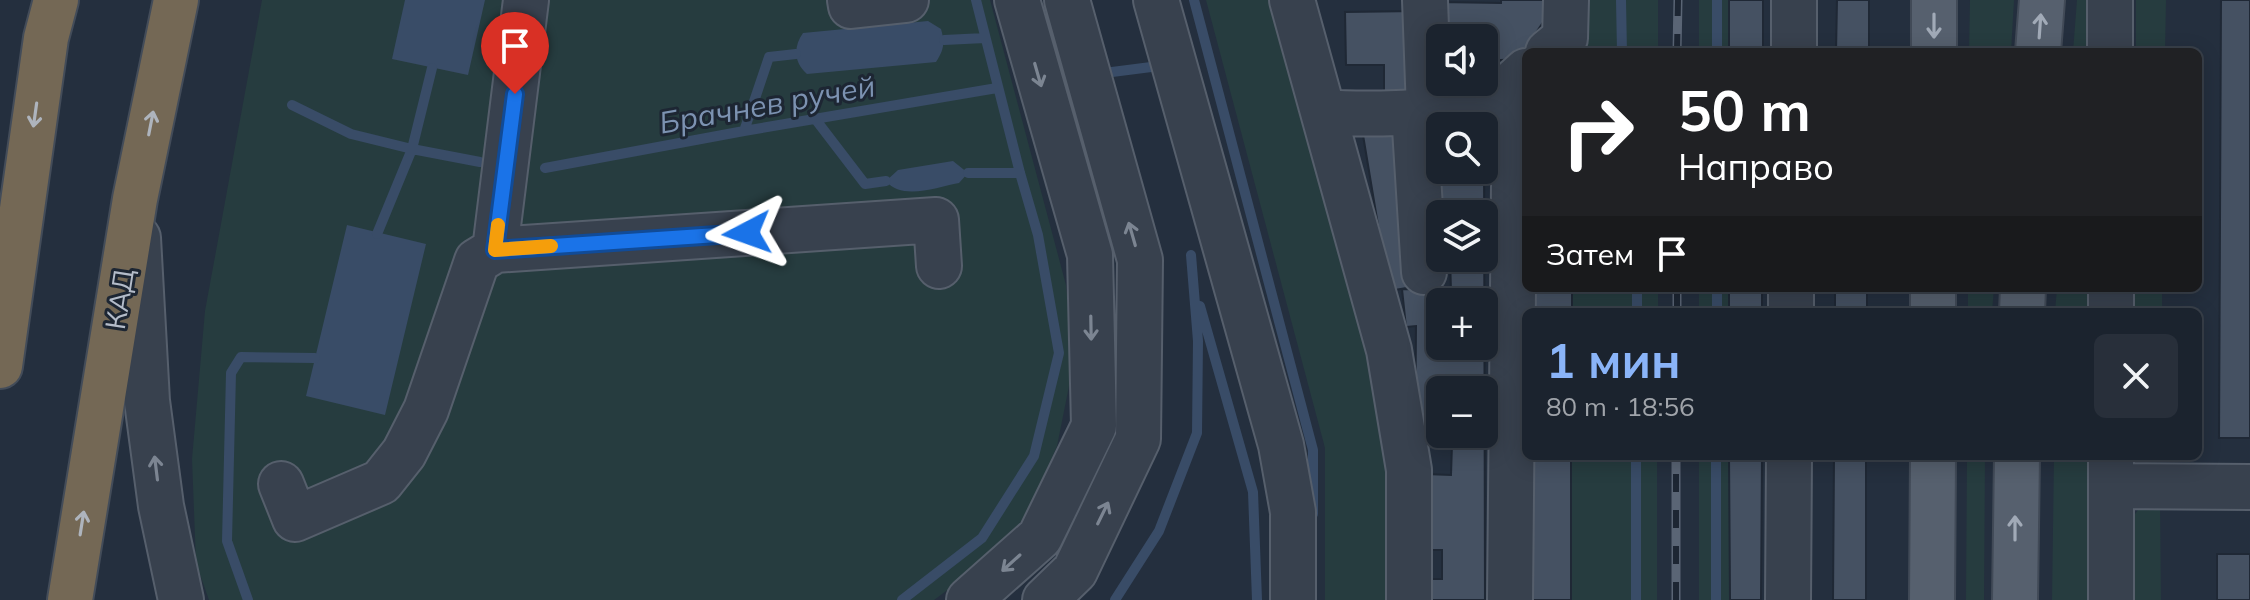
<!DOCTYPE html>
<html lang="ru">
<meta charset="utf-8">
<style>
:root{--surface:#1b232e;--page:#282f3a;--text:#f1f3f6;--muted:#a0a4aa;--line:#39404a;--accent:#8ab4f8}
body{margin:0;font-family:Mulish,sans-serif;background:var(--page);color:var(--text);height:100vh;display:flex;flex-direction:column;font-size:30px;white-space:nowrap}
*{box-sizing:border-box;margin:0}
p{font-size:26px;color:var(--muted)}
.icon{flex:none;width:44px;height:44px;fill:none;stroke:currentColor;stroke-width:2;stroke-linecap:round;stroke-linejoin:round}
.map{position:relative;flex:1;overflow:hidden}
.details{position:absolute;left:1522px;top:308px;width:680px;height:152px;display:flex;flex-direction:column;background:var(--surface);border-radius:12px;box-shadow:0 4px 20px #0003,0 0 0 2px var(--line)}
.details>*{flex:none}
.top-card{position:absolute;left:1522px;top:48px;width:680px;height:244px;border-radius:12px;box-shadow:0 4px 20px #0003,0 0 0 2px var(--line);background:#202124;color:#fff;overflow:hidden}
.controls{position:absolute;left:1426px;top:24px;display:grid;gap:16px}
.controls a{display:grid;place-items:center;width:72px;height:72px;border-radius:12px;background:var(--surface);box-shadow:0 4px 20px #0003,0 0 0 2px var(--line);font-size:40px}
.pin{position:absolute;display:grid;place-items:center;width:68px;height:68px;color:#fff;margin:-82px -34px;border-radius:50% 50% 50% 0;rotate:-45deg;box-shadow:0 0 8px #0007}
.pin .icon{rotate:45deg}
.me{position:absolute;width:88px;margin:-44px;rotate:266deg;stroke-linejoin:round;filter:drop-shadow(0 0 6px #0008)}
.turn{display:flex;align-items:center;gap:28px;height:168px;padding:0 24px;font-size:36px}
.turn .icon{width:104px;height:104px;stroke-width:2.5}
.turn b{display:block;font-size:56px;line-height:68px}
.then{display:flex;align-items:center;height:76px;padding:0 24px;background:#0003;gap:16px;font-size:30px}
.round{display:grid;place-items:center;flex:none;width:84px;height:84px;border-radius:12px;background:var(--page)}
.summary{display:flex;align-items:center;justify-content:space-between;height:136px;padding:0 24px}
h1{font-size:48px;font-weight:700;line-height:60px;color:var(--accent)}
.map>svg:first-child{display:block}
</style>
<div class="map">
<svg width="2250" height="600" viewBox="0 0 2250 600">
<rect width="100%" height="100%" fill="#242f3e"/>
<path fill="#263c3f" d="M262,0h728l76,285 8,76 -17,85 -29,67 -36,44 -58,43h-725l-13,-37 -4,-104 13,-148z
M1206,0h66l110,382 13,218h-70v-152z
M1582,0h76v52h-77z
M1699,0h30v52h-30z
M1970,0h44l-3,52h-42z
M2077,0h16v52h-20z
M2136,0h30l-1,52h-29z
M1572,288h86v24h-86z
M1699,288h30v24h-30z
M1968,288h26l-2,24h-24z
M2057,288h37v24h-39z
M2135,288h27v24h-27z
M1571,456h86v144h-86z
M1699,456h30l1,144h-31z
M1967,456h18l-1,144h-18z
M2054,456h40v144h-42z
M2160,500l1,100h-27l1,-86 6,-8z"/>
<path fill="#394c67" d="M405,0h80l-17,75 -76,-16z
M928,21l13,8c4,14 3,21 -5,33l-129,12c-13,-11 -14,-27 -4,-41z
M953,161l15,12 -9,10c-22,4 -57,18 -73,-2l12,-11z
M347,225l79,19 -41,171 -79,-19z"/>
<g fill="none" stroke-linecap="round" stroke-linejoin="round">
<path stroke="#394c67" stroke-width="10" d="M1194,0l119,450v64
M1621,0l1,52
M944,40l41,-2
M1717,52v-52
M1112,72l47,-6
M292,105l59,29 61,15 68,13
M816,120l49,64 21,-3
M744,131l25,-74 27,-3
M545,168l199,-37 253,-43
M968,173h52
M377,234l35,-85 20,-81
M1200,306l53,186 4,108
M1637,312v-24
M1717,312v-24
M248,600l-21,-59 4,-168 10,-16 74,1
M902,600l80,-62 52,-82 25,-103 -21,-118 -18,-62 -44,-173
M1115,600l44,-69 38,-98 1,-92 -7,-86
M1636,600v-144
M1716,600v-144"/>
</g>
<path fill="#455162" stroke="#1f2835" stroke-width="2" fill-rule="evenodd" d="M1501,0h45v18l-28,41 -34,2v-23h-44v44h41l-1,16 -43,-2 2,-94 62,1z
M1729,0h34v52h-34z
M1837,0h32v52h-33z
M2221,0h29v438h-31z
M1417,11v85h-33v-31h-38l-1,-53z
M1395,130l23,156 -29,5 -26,-156z
M1484,134l1,466h-59v-21h16v-29h-17v-76l26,1 1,-31h-37l1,-118 -10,1 -4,-38 49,2 -1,-33h34v-44h-44l-9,-76h9v32h44zM1440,302h44v44h-44zM1440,390h44v44h-44z
M1530,288h42v24h-42z
M1729,288h33v24h-33z
M1835,288h32v24h-32z
M1529,456h42v144h-43z
M1729,456h33l-1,144h-31z
M1834,456h32v144h-33z
M2217,554h33v46h-33z"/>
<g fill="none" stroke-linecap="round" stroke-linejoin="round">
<defs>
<path id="minor" d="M526,0l-31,250 441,-30 3,46
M850,0l1,6 55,-6
M1156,0l125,445 12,67v88
M1292,0l97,350 20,120v130
M1425,0l4,111
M2110,0v52
M1548,52l17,-14 1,-38
M1794,52v-52
M1324,112c63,5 127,-3 190,-7
M1414,112l10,160
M138,238l9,163 14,105 20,94
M2111,288v24
M1791,312v-24
M281,484l14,35 86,-37 23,-29 22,-43 51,-149 18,-11
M2111,486l139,1
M969,600l71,-63 54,-111 -4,-171 -73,-255
M1045,600l30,-29 63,-132 2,-179 -73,-260
M1510,600l5,-519 11,-10
M1788,600l1,-144
M2111,600v-144"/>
<path id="major" d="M1934,52v-52
M2038,52l4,-52
M1933,312v-24
M2022,312l1,-24
M1932,600l1,-144
M2015,600l2,-144"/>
<path id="highway" d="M0,366l46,-328 10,-38
M70,600l65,-401 41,-199"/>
</defs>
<use href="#minor" stroke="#565f6c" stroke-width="48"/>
<use href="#major" stroke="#414a57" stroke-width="48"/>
<use href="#highway" stroke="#434c59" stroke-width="48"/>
<use href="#minor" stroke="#38414e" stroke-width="44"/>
<use href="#major" stroke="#56606e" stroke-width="44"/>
<use href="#highway" stroke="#746855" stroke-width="44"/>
<defs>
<path id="rail" d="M1677,52l1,-52
M1677,312v-24
M1676,600v-144"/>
</defs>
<use href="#rail" stroke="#5a6575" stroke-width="9"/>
<use href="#rail" stroke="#1d2633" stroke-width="6" stroke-dasharray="18" stroke-linecap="butt"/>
</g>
<defs><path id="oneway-shaft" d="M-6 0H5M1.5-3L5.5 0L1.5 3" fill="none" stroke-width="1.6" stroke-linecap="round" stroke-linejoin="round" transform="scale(2)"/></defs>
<g stroke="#a1aab7">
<use href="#oneway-shaft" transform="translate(1934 26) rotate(90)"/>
<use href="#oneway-shaft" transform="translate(2040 26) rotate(-86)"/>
<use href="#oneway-shaft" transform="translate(2015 528) rotate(-90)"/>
</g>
<g stroke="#7c8592">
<use href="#oneway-shaft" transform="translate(1038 75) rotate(74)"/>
<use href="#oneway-shaft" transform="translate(1132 234) rotate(-106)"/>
<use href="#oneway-shaft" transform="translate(1091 328) rotate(89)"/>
<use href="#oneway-shaft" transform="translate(156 468) rotate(-97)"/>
<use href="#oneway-shaft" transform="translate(1103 513) rotate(-64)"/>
<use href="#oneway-shaft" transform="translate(1011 563) rotate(138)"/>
</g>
<g stroke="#aeb4bd">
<use href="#oneway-shaft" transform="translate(35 115) rotate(98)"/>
<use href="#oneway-shaft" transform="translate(151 123) rotate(-79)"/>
<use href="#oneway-shaft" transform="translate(82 523) rotate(-81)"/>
</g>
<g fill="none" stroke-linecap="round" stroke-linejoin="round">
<defs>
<path id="route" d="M515,94l-20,156 252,-17"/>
</defs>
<use href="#route" stroke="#114b97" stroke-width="20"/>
<use href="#route" stroke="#1a73e8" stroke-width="14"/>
<path stroke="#f59e0b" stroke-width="14" d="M498,225l-3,25 56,-4"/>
</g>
<g text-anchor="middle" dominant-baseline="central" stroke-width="6" stroke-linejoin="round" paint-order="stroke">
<g font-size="28" fill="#b4bcc9" stroke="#1d2633">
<text transform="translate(119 299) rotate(-81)">КАД</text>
</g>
<g font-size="30" font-style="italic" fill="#7c92b1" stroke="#1d2633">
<text transform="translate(767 104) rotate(-10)">Брачнев ручей</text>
</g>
</g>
</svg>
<div class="controls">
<a><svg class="icon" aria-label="sound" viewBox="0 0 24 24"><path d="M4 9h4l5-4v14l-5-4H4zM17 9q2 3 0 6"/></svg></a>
<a><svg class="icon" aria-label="search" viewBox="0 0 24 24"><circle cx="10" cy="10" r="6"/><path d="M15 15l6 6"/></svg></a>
<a><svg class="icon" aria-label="layers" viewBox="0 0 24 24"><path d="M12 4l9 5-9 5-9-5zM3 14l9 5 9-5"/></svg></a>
<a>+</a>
<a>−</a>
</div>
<div class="pin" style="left:515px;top:94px;background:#d93025"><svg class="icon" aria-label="arrive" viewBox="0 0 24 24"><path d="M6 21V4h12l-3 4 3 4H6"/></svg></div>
<svg class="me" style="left:747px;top:233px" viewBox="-20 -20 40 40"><path d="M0-17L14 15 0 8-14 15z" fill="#1a73e8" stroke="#fff" stroke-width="4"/></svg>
<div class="top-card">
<div class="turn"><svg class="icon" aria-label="right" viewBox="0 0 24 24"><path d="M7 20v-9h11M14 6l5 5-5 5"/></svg><div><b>50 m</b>Направо</div></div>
<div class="then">Затем<svg class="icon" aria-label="arrive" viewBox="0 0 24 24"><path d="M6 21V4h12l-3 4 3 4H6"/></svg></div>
</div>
<section class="details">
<div class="summary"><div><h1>1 мин</h1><p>80 m · 18:56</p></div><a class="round"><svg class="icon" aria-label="close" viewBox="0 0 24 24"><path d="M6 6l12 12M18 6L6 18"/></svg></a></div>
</section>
</div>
